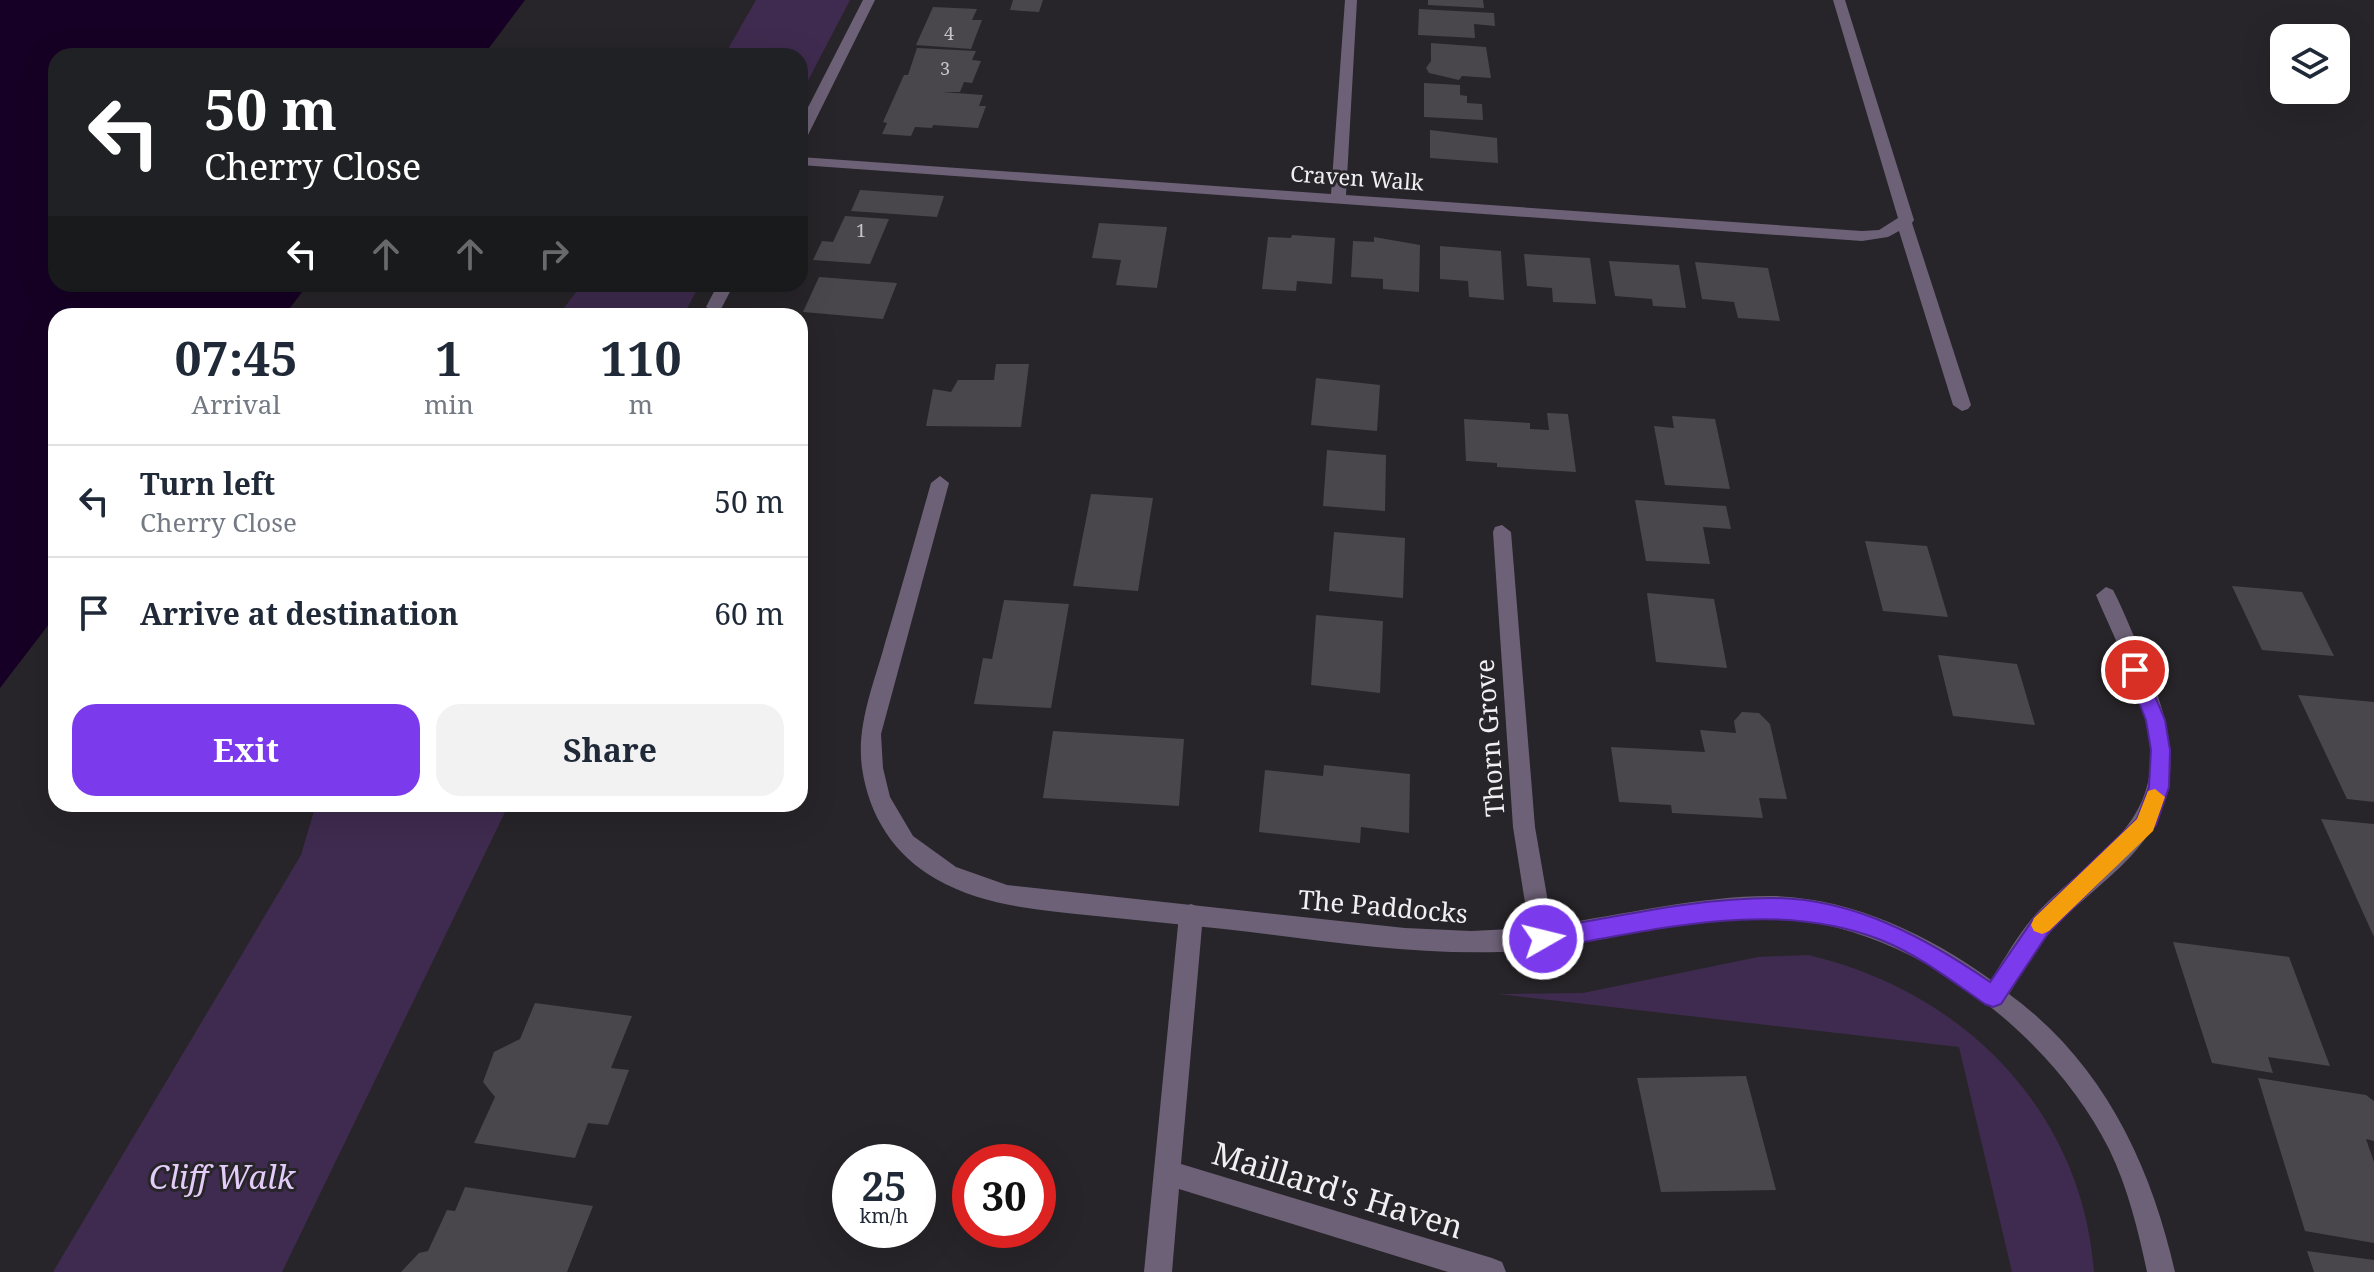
<!DOCTYPE html>
<style>
:root{--surface:#fff;--page:#f2f2f3;--text:#1f2937;--muted:#747a83;--line:#e0e1e3;--accent:#7c3aed}
body{margin:0;font-family:"Noto Serif",serif;background:var(--page);color:var(--text);height:100vh;display:flex;flex-direction:column;font-size:30px;white-space:nowrap}
*{box-sizing:border-box;margin:0}
p{font-size:26px;color:var(--muted)}
.icon{flex:none;width:44px;height:44px;fill:none;stroke:currentColor;stroke-width:2;stroke-linecap:round;stroke-linejoin:round}
.map{position:relative;flex:1;overflow:hidden}
.details{position:absolute;left:48px;top:308px;width:760px;height:504px;display:flex;flex-direction:column;background:var(--surface);border-radius:24px;box-shadow:0 8px 32px #0002}
.details>*{flex:none}
.banner{position:absolute;left:48px;top:48px;width:760px;height:244px;border-radius:24px;box-shadow:0 8px 32px #0002;background:#202124;color:#fff;overflow:hidden}
.fabs{position:absolute;left:2270px;top:24px;display:grid;gap:16px}
.fabs a{display:grid;place-items:center;width:80px;height:80px;border-radius:16px;background:var(--surface);box-shadow:0 8px 32px #0002;font-size:40px}
.speed{position:absolute;left:832px;top:1144px;display:flex;gap:16px;font-size:40px;font-weight:700;text-align:center}
.speed>*{display:grid;place-content:center;width:104px;height:104px;border-radius:50%;background:var(--surface);box-shadow:0 8px 32px #0002;line-height:1}
.speed small{font-size:20px;font-weight:400}
.speed .limit{border:12px solid #d22;background:#fff;color:#111}
.pin{position:absolute;display:grid;place-items:center;width:68px;height:68px;color:#fff;margin:-34px;border:4px solid #fff;border-radius:50%;box-shadow:0 2px 8px #0007}
.me{position:absolute;width:88px;margin:-44px;rotate:82deg;stroke-linejoin:round;filter:drop-shadow(0 0 6px #0008)}
.turn{display:flex;align-items:center;gap:28px;height:168px;padding:0 24px;font-size:36px}
.turn .icon{width:104px;height:104px;stroke-width:2.5}
.turn b{display:block;font-size:56px;line-height:68px}
.lanes{display:flex;align-items:center;height:76px;padding:0 24px;background:#0003;justify-content:center;gap:40px;direction:ltr}
.lanes .off{opacity:.35}
.eta{display:flex;justify-content:space-evenly;align-items:center;height:136px;text-align:center}
.eta b{font-size:48px;font-weight:700;line-height:56px}
.cta{display:flex;gap:16px;margin-top:auto;padding:16px 24px}
.cta a{flex:1;height:92px;border-radius:24px;background:var(--accent);color:#fff;font-size:32px;font-weight:700;line-height:92px;text-align:center}
.cta a+a{background:var(--page);color:var(--text)}
ul{padding:0;list-style:none}
li{display:flex;align-items:center;gap:24px;height:112px;padding:0 24px;border-top:2px solid var(--line)}
li div{flex:1}
li b{display:block;font-size:30px}
li em{font-style:normal}
.map>svg:first-child{display:block}
</style>
<div class="map">
<svg width="2374" height="1272" viewBox="0 0 2374 1272">
<rect width="100%" height="100%" fill="#272529"/>
<path fill="#3f2b4f" d="M756,0h94l-50,96v-40h-76z
M582,284h118l-16,30 35,2h-161z
M316,804h193l-227,468h-229l248,-417z
M1808,955c155,36 274,155 286,317h-82l-53,-225 -461,-53 85,-1 175,-36z"/>
<path fill="#160025" d="M0,0h525l-42,56h-427v228h252l-24,32h-228v299l-56,73z"/>
<path fill="#49474b" d="M1013,0h30l-4,12 -29,-2z
M1428,0h55l1,8 -56,-3z
M933,7l44,2 -5,11h10l-11,29 -55,-4z
M1419,9l75,4 1,13 -21,-2 1,14 -57,-3z
M1431,43l55,4 5,31 -29,-2 -3,4 -30,-7 -3,-5 5,-7z
M917,48l59,3 -4,9 9,1 -9,22 -8,-1 -4,10h-18l41,3 -4,11h7l-8,22 -45,-3 -1,3 -17,-1 -4,9 -29,-2 5,-11 -4,-1 21,-47h4z
M1424,83l36,2v10l7,1v7l15,1 1,16 -59,-3z
M1430,130l67,8 1,25 -68,-5z
M860,190l84,6 -7,21 -86,-6z
M845,216l44,3 -19,45 -57,-4 9,-19 11,1z
M1099,223l68,4 -10,61 -41,-3 5,-25 -29,-2z
M1292,235l43,3 -3,46 -35,-3 -1,10 -34,-2 6,-52 23,1z
M1374,237l46,8 -1,47 -36,-3v-10l-32,-2 2,-36 21,1z
M1440,246l61,5 3,49 -35,-3 -1,-16 -28,-2z
M1524,254l66,4 6,46 -43,-2 -1,-14 -25,-2z
M1609,261l70,4 7,43 -33,-2 -1,-7 -37,-3z
M1695,262l73,6 12,53 -42,-3 -4,-16 -32,-3z
M819,277l78,6 -14,36 -80,-7z
M996,364h33l-8,63 -95,-1 7,-37 18,3 7,-12h36z
M1316,378l64,7 -3,46 -66,-6z
M1547,413l21,1 8,58 -79,-5v-4l-31,-2 -2,-42 66,4v6l19,1z
M1672,416l43,3 15,70 -65,-4 -11,-59 20,2z
M1327,450l59,5 -1,56 -62,-5z
M1091,494l62,4 -15,93 -65,-5z
M1635,500l91,6 5,23 -28,-2 7,37 -64,-3z
M1334,532l71,6 -2,60 -74,-7z
M1865,541l62,5 21,71 -65,-6z
M2232,586l70,6 32,64 -72,-6z
M1647,593l67,6 13,69 -71,-6z
M1004,600l65,4 -18,104 -77,-4 9,-46 9,1z
M1316,615l67,6 -3,72 -69,-8z
M1938,655l79,9 18,61 -82,-9z
M2298,695l76,7v100l-27,-3z
M1742,712l17,1 11,11 17,75 -28,-1 4,20 -91,-5 -1,-8 -52,-3 -8,-55 94,5 -5,-22 36,3 -2,-12z
M1053,731l131,8 -5,67 -136,-8z
M1324,765l86,9 -1,59 -48,-6 -1,16 -101,-11 6,-62 58,6z
M2321,819l53,5v113z
M2173,942l116,15 41,109 -62,-9 5,16 -61,-10z
M535,1003l97,13 -21,52 18,2 -21,55 -20,-2 -13,35 -101,-15 21,-46 -12,-15 11,-30 26,-13z
M1746,1076l30,114 -115,2 -24,-114z
M2258,1078l108,17 8,6v40l-8,-2 8,23v81l-69,-12z
M465,1187l128,19 -26,66h-166l18,-19 9,-2 19,-41 8,1z
M2307,1251l67,9v12h-60z"/>
<g fill="none" stroke-linecap="round" stroke-linejoin="round">
<path fill="#6d6177" fill-rule="evenodd" d="M1191,904l8,3 4,8 -22,249 311,94 10,4 4,10h-58l-269,-83 -7,83h-28l35,-357 4,-8z"/>
<path fill="#6d6177" fill-rule="evenodd" d="M863,0h12l-68,137 -7,4v-18z
M1345,0h12l-11,195 516,36 17,-1 19,-12 -65,-218h12l69,220 -2,3 59,182 -3,4 -6,2 -9,-6 -54,-174 -11,6 -26,4 -1062,-76v-8l531,37z
M718,284h16l-14,27 -6,1 -8,-5z
M940,476l9,7 -68,251 2,34 7,29 23,39 43,31 51,18 398,43 66,3 58,-3 -16,-101 -20,-295 2,-5 7,-2 9,7 24,295 17,98c72,-10 146,-29 219,-29 78,1 157,38 220,84 14,-22 27,-46 45,-66 52,-56 130,-89 112,-182 -9,-47 -33,-92 -52,-137l10,-8 7,3c11,21 20,45 30,67 30,72 47,136 -12,199 -24,26 -53,46 -77,72 -18,19 -31,43 -45,66 93,68 141,168 166,278h-28c-9,-42 -19,-84 -38,-123 -59,-118 -201,-226 -335,-231 -92,-4 -183,31 -274,34 -92,3 -184,-13 -276,-23 -42,-4 -85,-9 -128,-13 -56,-6 -111,-9 -160,-37 -42,-24 -67,-63 -74,-111 -6,-43 12,-84 23,-125 16,-53 31,-107 46,-160z"/>
</g>
<path fill="#7c3aed" stroke="#51269a" stroke-width="2" d="M2135,662l7,3 23,55 5,30 -1,37 -13,38 -107,107 -48,72 -8,3 -8,-3c-33,-23 -66,-49 -104,-64 -109,-43 -227,-9 -338,9l-7,-3 -3,-7 3,-7 7,-3c75,-12 153,-31 229,-31 81,0 154,40 218,84l44,-64 103,-99 12,-32 2,-37 -5,-30 -20,-50z"/>
<path fill="#f59e0b" d="M2155,789l10,8 -12,34 -104,100 -7,3 -8,-3 -3,-6 3,-7 103,-99 11,-28z"/>
<g text-anchor="middle" dominant-baseline="central" stroke-width="6" stroke-linejoin="round" paint-order="stroke">
<g font-size="18" fill="#c6c5c8">
<text x="949" y="33">4</text>
<text x="945" y="68">3</text>
<text x="861" y="230">1</text>
</g>
<g font-size="22" fill="#f0eff1" stroke="#272529">
<text transform="translate(1357 177) rotate(4)">Craven Walk</text>
</g>
<g font-size="26" fill="#f0eff1" stroke="#272529">
<text transform="translate(1489 738) rotate(-94)">Thorn Grove</text>
<text transform="translate(1383 906) rotate(5)">The Paddocks</text>
</g>
<g font-size="32" font-style="italic" fill="#e4ccf9" stroke="#272529">
<text x="222" y="1176">Cliff Walk</text>
</g>
<g font-size="32" fill="#f0eff1" stroke="#272529">
<text transform="translate(1338 1189) rotate(17)">Maillard's Haven</text>
</g>
</g>
</svg>
<div class="fabs">
<a><svg class="icon" aria-label="layers" viewBox="0 0 24 24"><path d="M12 4l9 5-9 5-9-5zM3 14l9 5 9-5"/></svg></a>
</div>
<div class="speed"><div>25<small>km/h</small></div><div class="limit">30</div></div>
<div class="pin" style="left:2135px;top:670px;background:#d93025"><svg class="icon" aria-label="arrive" viewBox="0 0 24 24"><path d="M6 21V4h12l-3 4 3 4H6"/></svg></div>
<svg class="me" style="left:1543px;top:939px" viewBox="-20 -20 40 40"><circle r="17" fill="#7c3aed" stroke="#fff" stroke-width="3"/><path d="M0-11L8 9 0 5-8 9z" fill="#fff"/></svg>
<div class="banner">
<div class="turn"><svg class="icon" aria-label="left" viewBox="0 0 24 24"><path d="M17 20v-9H6M10 6l-5 5 5 5"/></svg><div><b>50 m</b>Cherry Close</div></div>
<div class="lanes"><svg class="icon" aria-label="left" viewBox="0 0 24 24"><path d="M17 20v-9H6M10 6l-5 5 5 5"/></svg><svg class="icon off" aria-label="ahead" viewBox="0 0 24 24"><path d="M12 20V5M6 11l6-6 6 6"/></svg><svg class="icon off" aria-label="ahead" viewBox="0 0 24 24"><path d="M12 20V5M6 11l6-6 6 6"/></svg><svg class="icon off" aria-label="right" viewBox="0 0 24 24"><path d="M7 20v-9h11M14 6l5 5-5 5"/></svg></div>
</div>
<section class="details">
<div class="eta">
<div><b>07:45</b><p>Arrival</p></div>
<div><b>1</b><p>min</p></div>
<div><b>110</b><p>m</p></div>
</div>
<ul>
<li><svg class="icon" aria-label="left" viewBox="0 0 24 24"><path d="M17 20v-9H6M10 6l-5 5 5 5"/></svg><div><b>Turn left</b><p>Cherry Close</p></div><em>50 m</em></li>
<li><svg class="icon" aria-label="arrive" viewBox="0 0 24 24"><path d="M6 21V4h12l-3 4 3 4H6"/></svg><div><b>Arrive at destination</b></div><em>60 m</em></li>
</ul>
<div class="cta"><a>Exit</a><a>Share</a></div>
</section>
</div>
